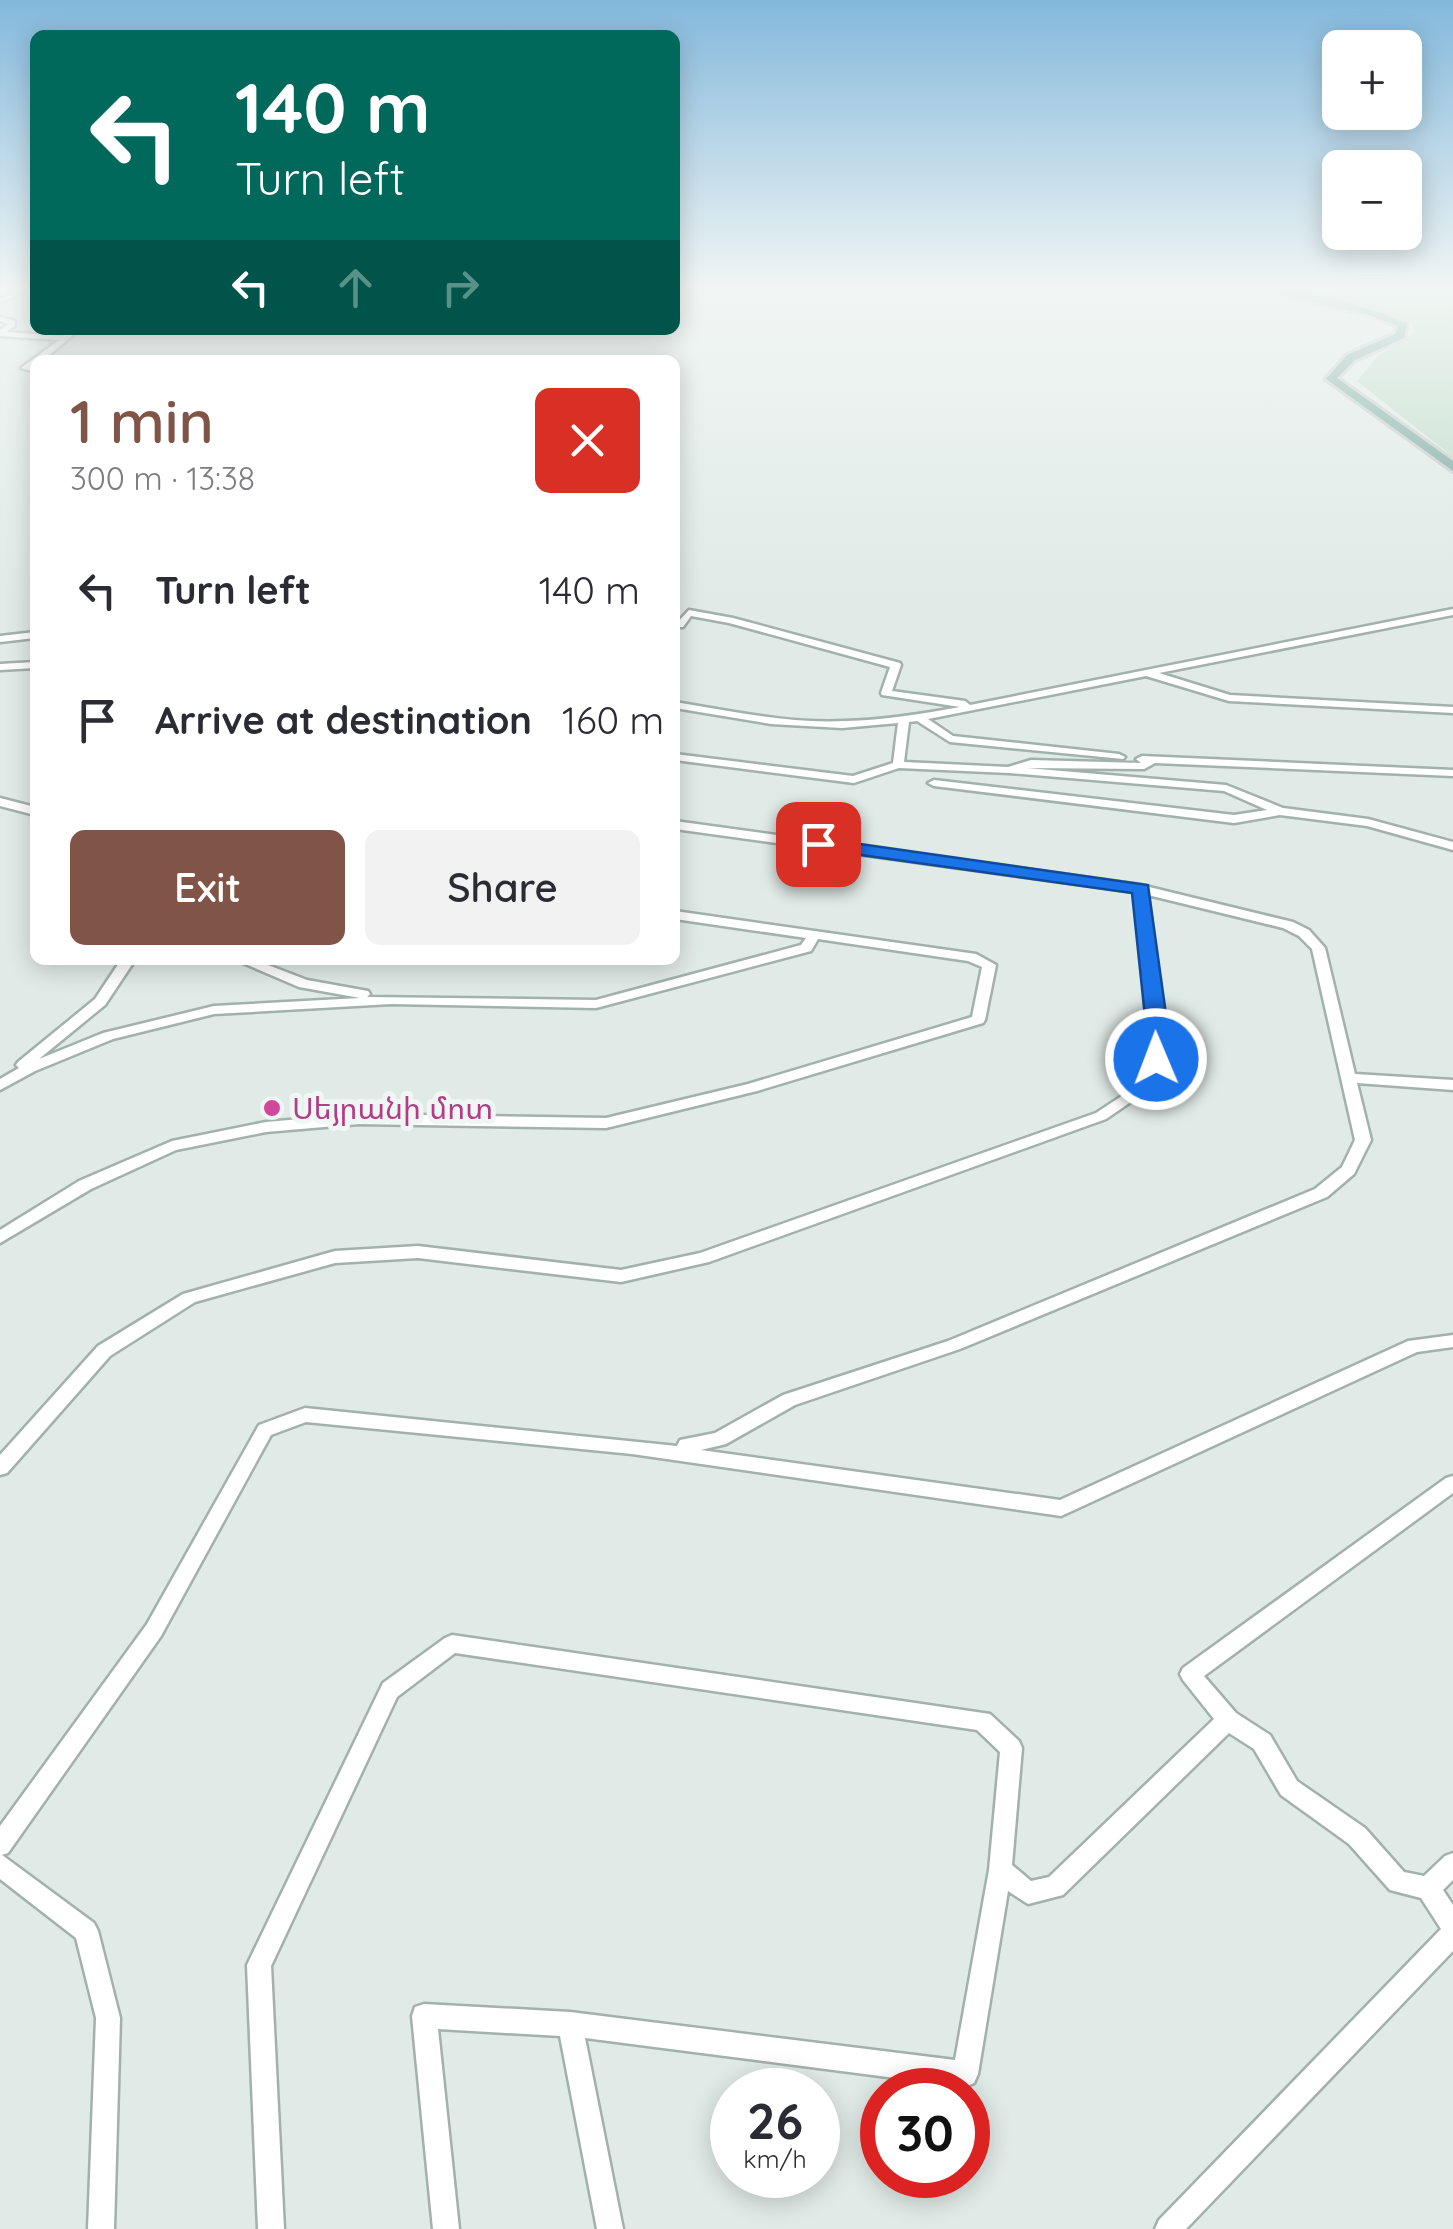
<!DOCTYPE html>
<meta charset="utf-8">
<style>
:root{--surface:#fff;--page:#f2f2f3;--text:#2b2b33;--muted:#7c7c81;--accent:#805547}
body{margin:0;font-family:Quicksand,"Noto Sans Armenian",sans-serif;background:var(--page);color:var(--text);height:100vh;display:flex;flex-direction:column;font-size:38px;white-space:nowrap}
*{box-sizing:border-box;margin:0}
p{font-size:32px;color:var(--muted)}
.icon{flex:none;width:55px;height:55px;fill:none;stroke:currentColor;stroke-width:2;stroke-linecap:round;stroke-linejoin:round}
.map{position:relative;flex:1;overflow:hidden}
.panel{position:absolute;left:30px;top:355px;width:650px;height:610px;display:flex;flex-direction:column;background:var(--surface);border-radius:15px;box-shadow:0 5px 25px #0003}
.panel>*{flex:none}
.top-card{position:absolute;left:30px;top:30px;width:650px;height:305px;border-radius:15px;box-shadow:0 5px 25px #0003;background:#00695c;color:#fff;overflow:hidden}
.tools{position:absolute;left:1322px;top:30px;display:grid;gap:20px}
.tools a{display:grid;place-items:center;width:100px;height:100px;border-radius:15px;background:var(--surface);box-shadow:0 5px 25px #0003;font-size:50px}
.speed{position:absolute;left:710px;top:2068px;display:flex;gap:20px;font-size:50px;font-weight:700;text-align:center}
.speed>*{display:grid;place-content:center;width:130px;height:130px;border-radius:50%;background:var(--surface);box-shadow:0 5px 25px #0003;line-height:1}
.speed small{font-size:25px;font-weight:400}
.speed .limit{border:15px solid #d22;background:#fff;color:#111}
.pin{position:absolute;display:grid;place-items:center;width:85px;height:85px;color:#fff;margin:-42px;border-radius:20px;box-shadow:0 5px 15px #0006}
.me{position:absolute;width:110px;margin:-55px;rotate:359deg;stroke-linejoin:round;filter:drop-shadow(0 0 8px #0008)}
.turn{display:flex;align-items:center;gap:35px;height:210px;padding:0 40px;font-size:45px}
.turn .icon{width:130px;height:130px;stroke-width:2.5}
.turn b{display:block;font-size:70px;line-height:85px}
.lanes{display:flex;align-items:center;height:95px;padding:0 40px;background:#0003;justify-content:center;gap:50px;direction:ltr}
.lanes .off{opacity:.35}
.round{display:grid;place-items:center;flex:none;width:105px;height:105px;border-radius:15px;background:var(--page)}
.overview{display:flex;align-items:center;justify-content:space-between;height:170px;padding:0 40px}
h1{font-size:60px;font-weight:600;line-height:75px;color:var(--accent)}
.button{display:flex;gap:20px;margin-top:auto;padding:20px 40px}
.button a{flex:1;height:115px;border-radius:15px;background:var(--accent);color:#fff;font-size:40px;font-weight:600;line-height:115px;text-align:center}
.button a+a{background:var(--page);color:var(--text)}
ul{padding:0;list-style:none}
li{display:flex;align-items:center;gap:30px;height:130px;padding:0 40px}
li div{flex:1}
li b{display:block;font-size:38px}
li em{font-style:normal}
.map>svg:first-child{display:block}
</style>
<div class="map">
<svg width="1453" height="2229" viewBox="0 0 1453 2229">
<rect width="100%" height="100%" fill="#e0eae6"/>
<path fill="#bad9c4" d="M1282,290h171v167l-96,-76 22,-26 36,-22 -4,-10z"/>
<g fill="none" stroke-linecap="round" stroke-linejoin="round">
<defs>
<path id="street" d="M19,290h8l-27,13v-4z
M0,317l15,4v5l-9,6 57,4 8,-6h8l-33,28 -11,2v5l-3,2 3,1v4l-14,-4 38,-28 -59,-4v-6l9,-6 -9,-3z
M1453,609v6l-294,58 71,22 223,12v6l-224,-12 -83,-25 -218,43 25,17 166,18 6,3 -2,2 -173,-17 -33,-21 -8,1 -5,40 104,5 23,-7 110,3 -5,-4 6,-3 311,14v6l-298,-13 -11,6 -117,-1 199,17 57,23 85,11 85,23v8l-86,-24 -87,-11 -46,8 -300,-37 -6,-3 6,-3 300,35 33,-5 -43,-19 -215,-18 -110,-5 -45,15 -179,-23v-6l178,22 40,-13 5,-40 -56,5 -71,-4 -96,-16v-6c56,9 113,22 170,19 39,-1 77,-7 115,-14l-78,-12 -1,-2 9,-26 -161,-44 -38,-7 -8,11h-6v-4l12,-13 44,8 167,45 1,2 -9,26 73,10 5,4z
M35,632v6l-35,4v-6z
M35,662v6l-35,2v-6z
M0,798l35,9v8l-35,-9z
M675,821l466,64 152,37 16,8 16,18 30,126 98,6v10l-96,-7 14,57 -17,34 -27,23 -367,152 -165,56 -69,39 -25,6 359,50 348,-159 45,-6v12l-36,5 -356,164 -429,-62 -326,-32 -35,13 -110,201 -153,217 -6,2 92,68 4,8 22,87 -6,211h-26l8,-211 -20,-80 -76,-59v-53l147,-202 112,-199 46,-17 372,38 3,-6 35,-7 68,-38 165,-54 367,-152 27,-22 13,-27 -43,-191 -13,-13 -16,-8 -135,-33 17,141 -5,46 -54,37 -397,143 -88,20 -203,-24 -83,5 -140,39 -85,54 -103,117 -7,2v-20l98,-109 85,-52 152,-43 83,-5 203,24 79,-17 396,-140 50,-33 5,-44 -16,-144 -460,-63z
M675,911l301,43 20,11 -11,55 -2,3 -226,68 -151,37 -247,-4 -93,8 -90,18 -85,39 -91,54v-13l79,-49 93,-40 94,-19 93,-8 247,4 142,-34 224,-67 10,-50 -14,-6 -150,-22 -7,12 -215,57 -205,-4 -177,10 -101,25 -78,32 -35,19v-11l19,-11 -3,-3 2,-3 77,-63 26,-39h14l-30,45 -66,54 64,-26 111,-27 146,-8 -61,-11 -63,-27h19l52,20 61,11 2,3 -3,3 229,3 205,-55 5,-7 -131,-19z
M1453,1476v17l-249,183 32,37 34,22 27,46 68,47 39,44 20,4 21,-20 8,-3v27l-10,10 10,15v46l-267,278h-31l4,-9 282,-291 -20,-31 -31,-8 -41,-46 -68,-49 -27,-46 -25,-16 -166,162 -35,9 -20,-13 -30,183 -4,9 -9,4 -380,-49 38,191h-26l-37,-193 -122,-7 21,200h-26l-21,-213 3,-9 9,-3 146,8 385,48 34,-190 11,-118 -23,-22 -522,-77 -58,44 -126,269 13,263h-26l-11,-264 136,-282 62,-45 7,-3 538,79 29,27 3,7 -10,117 19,16 18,-4 165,-158 -31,-39 -3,-6 3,-6 263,-190z"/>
<path id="primary" d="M1266,290c45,-1 99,17 141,33l-3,15 -49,22 -18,18 116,83v10l-127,-92 21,-24 48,-21 3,-8 -29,-11z"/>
</defs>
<use href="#street" stroke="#a3b1ad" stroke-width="5"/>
<use href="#primary" stroke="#c1c7c6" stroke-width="6"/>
<use href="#street" fill="#fff" fill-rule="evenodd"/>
<use href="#primary" fill="#679c91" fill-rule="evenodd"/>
</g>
<linearGradient id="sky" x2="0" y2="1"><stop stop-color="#83b8dc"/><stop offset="0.48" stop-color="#f1f6f4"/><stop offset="1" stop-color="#f1f6f4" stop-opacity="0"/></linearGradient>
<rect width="1453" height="602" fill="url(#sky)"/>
<path fill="#1a73e8" stroke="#114b97" stroke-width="2.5" d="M818,838l330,47 21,151 -2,23 -11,7 -11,-7 2,-23 -15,-143 -321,-45 -3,-4z"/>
<circle fill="#d1479c" stroke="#f0f6f3" stroke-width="4" cx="272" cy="1108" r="10"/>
<g text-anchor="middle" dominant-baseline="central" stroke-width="10" stroke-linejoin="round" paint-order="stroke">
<g font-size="30" fill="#b23c85" stroke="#f0f6f3" text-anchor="start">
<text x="292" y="1108">Սեյրանի մոտ</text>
</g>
</g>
</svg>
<div class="tools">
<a>+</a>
<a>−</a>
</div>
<div class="speed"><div>26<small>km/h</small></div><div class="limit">30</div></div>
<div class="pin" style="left:818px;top:844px;background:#d93025"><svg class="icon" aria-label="arrive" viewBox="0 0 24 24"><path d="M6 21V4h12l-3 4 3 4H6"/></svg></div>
<svg class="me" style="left:1156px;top:1059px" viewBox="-20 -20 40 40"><circle r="17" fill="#1a73e8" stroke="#fff" stroke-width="3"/><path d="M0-11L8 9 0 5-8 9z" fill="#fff"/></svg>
<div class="top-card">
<div class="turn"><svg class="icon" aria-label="left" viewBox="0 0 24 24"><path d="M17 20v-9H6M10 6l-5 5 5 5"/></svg><div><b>140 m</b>Turn left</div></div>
<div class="lanes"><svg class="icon" aria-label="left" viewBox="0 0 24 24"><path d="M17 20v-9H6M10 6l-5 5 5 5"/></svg><svg class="icon off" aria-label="ahead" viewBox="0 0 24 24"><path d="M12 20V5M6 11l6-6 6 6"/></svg><svg class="icon off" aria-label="right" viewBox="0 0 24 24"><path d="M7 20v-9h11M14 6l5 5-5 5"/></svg></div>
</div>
<section class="panel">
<div class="overview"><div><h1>1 min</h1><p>300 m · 13:38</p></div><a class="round" style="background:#d93025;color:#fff"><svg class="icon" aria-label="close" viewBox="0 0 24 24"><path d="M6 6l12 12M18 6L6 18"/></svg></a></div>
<ul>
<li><svg class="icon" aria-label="left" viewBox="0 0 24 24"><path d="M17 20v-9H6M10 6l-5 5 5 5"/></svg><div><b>Turn left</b></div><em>140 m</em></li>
<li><svg class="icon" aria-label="arrive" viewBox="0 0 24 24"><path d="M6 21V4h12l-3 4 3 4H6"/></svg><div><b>Arrive at destination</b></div><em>160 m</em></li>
</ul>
<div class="button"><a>Exit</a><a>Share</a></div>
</section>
</div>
